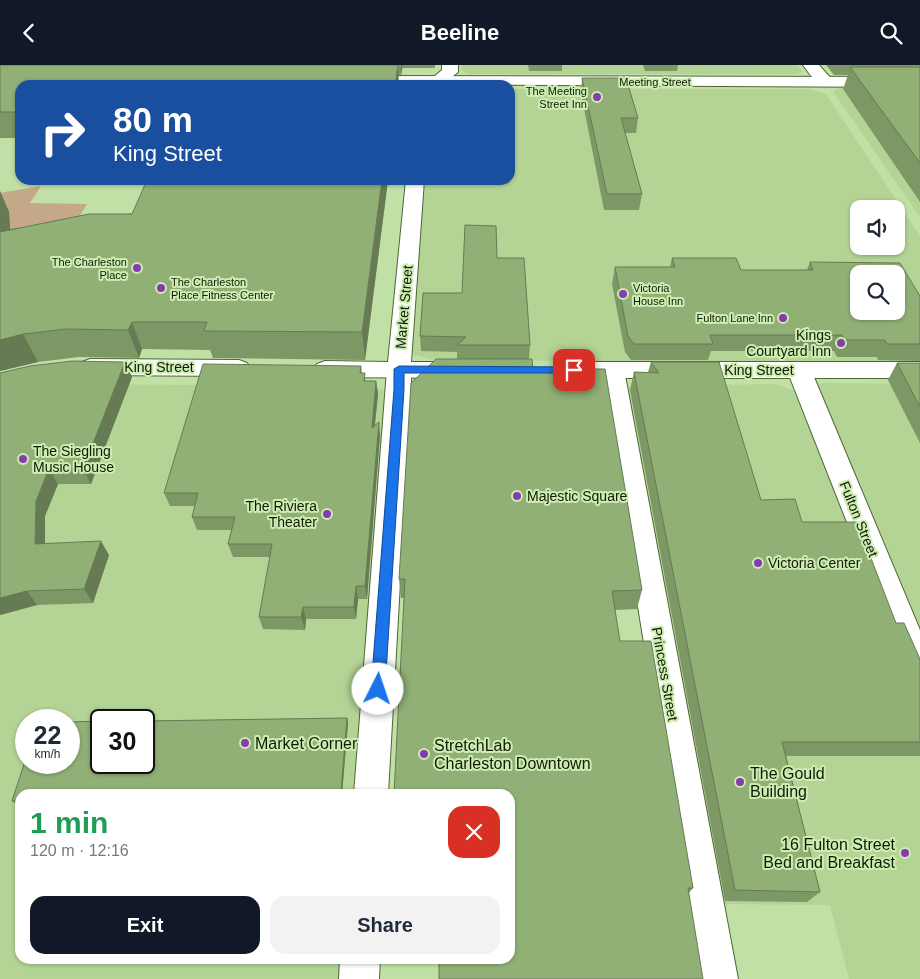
<!DOCTYPE html>
<meta charset="utf-8">
<style>
:root{--surface:#fff;--page:#f2f2f3;--text:#1f2937;--muted:#747a83;--accent:#111827}
body{margin:0;font-family:Arial,sans-serif;background:var(--page);color:var(--text);height:100vh;display:flex;flex-direction:column;font-size:19px;white-space:nowrap}
*{box-sizing:border-box;margin:0}
p{font-size:16px;color:var(--muted)}
.icon{flex:none;width:28px;height:28px;fill:none;stroke:currentColor;stroke-width:2;stroke-linecap:round;stroke-linejoin:round}
.map{position:relative;flex:1;overflow:hidden}
.side{position:absolute;left:15px;top:724px;width:500px;height:175px;display:flex;flex-direction:column;background:var(--surface);border-radius:15px;box-shadow:0 1px 4px #0004}
.side>*{flex:none}
.guide{position:absolute;left:15px;top:15px;width:500px;height:105px;border-radius:15px;box-shadow:0 1px 4px #0004;background:#1a4fa0;color:#fff;overflow:hidden}
.fabs{position:absolute;left:850px;top:135px;display:grid;gap:10px}
.fabs a{display:grid;place-items:center;width:55px;height:55px;border-radius:10px;background:var(--surface);box-shadow:0 1px 4px #0004;font-size:25px}
.speed{position:absolute;left:15px;top:644px;display:flex;gap:10px;font-size:25px;font-weight:700;text-align:center}
.speed>*{display:grid;place-content:center;width:65px;height:65px;border-radius:50%;background:var(--surface);box-shadow:0 1px 4px #0004;line-height:1}
.speed small{font-size:12px;font-weight:400}
.speed .limit{border:2px solid #111;border-radius:8px;background:#fff;color:#111}
.pin{position:absolute;display:grid;place-items:center;width:42px;height:42px;color:#fff;margin:-21px;border-radius:10px;box-shadow:0 2px 8px #0006}
.me{position:absolute;width:55px;margin:-28px;rotate:4deg;stroke-linejoin:round;filter:drop-shadow(0 0 4px #0008)}
.turn{display:flex;align-items:center;gap:18px;height:105px;padding:0 15px;font-size:22px}
.turn .icon{width:65px;height:65px;stroke-width:2.5}
.turn b{display:block;font-size:35px;line-height:42px}
.round{display:grid;place-items:center;flex:none;width:52px;height:52px;border-radius:15px;background:var(--page)}
.summary{display:flex;align-items:center;justify-content:space-between;height:85px;padding:0 15px}
h1{font-size:30px;font-weight:800;line-height:38px;color:#1e9e55}
.cta{display:flex;gap:10px;margin-top:auto;padding:10px 15px}
.cta a{flex:1;height:58px;border-radius:15px;background:var(--accent);color:#fff;font-size:20px;font-weight:800;line-height:58px;text-align:center}
.cta a+a{background:var(--page);color:var(--text)}
header{display:flex;justify-content:space-between;align-items:center;height:65px;padding:0 15px;background:var(--accent);color:#fff;font-size:22px;font-weight:800}
.map>svg:first-child{display:block}
</style>
<header><svg class="icon" aria-label="back" viewBox="0 0 24 24"><path d="M15 5l-7 7 7 7"/></svg>Beeline<svg class="icon" aria-label="search" viewBox="0 0 24 24"><circle cx="10" cy="10" r="6"/><path d="M15 15l6 6"/></svg></header>
<div class="map">
<svg width="920" height="914" viewBox="0 0 920 914">
<rect width="100%" height="100%" fill="#c1e0a6"/>
<path fill="#b3d495" fill-rule="evenodd" d="M461,0h336l5,7 -6,2h-327l-7,-3z
M841,23l79,1v128l-86,-124 1,-3z
M510,24h299l17,5 94,142v127l-484,-3 -22,-5 -4,-8 14,-167h86zM859,144h37v37h-37zM859,209h37v37h-37z
M823,318l97,1v261l-105,-259z
M54,319l317,2 11,3 5,5 -31,400h-336v165h323l-2,20h-341v-584zM26,655h43v43h-43zM101,655h43v43h-43z
M775,319l18,6 6,8 121,317v264h-71l-19,-74 -115,-1 -94,-515 10,-3z"/>
<path fill="#c5a887" d="M41,121l-11,17 57,1 -25,42 -62,13v-66z"/>
<g fill="none" stroke-linecap="round" stroke-linejoin="round">
<defs>
<path id="minor" d="M399,297l8,3 4,5v19l-23,405h-34l33,-424 4,-5z
M612,297l8,3 4,5 114,609h-40l-98,-609 4,-5z
M799,297l8,3 4,5 109,260v51l-11,-4 -5,-10 -117,-297 4,-5z
M340,894h40l-1,20h-40z"/>
<path id="tertiary" d="M442,0h16v7l-16,13h-18l18,-15z
M803,0h16l15,17 -3,3c-12,3 -21,-10 -28,-20z
M406,115h18l-13,182h51l8,3 4,5 -4,5 -8,3 -137,-1 -8,-3 -4,-5 4,-5 8,-3 63,1z
M90,294l149,1 8,3 4,5 -4,5 -8,3 -149,-1 -8,-3 -4,-5 4,-5z
M567,297h353v16h-353l-8,-3 -4,-5 4,-5z"/>
<path id="secondary" d="M362,11l558,1v10l-563,-3 -3,-3 3,-3z"/>
</defs>
<use href="#minor" stroke="#4c6732" stroke-width="2"/>
<use href="#tertiary" stroke="#4c6732" stroke-width="2"/>
<use href="#secondary" stroke="#4c6732" stroke-width="2"/>
<use href="#minor" fill="#fff" fill-rule="evenodd"/>
<use href="#tertiary" fill="#fff" fill-rule="evenodd"/>
<use href="#secondary" fill="#fff" fill-rule="evenodd"/>
</g>
<path fill="#7d9765" d="M0,0h403l-2,10 -381,10v53h-20z
M403,0h32v3h-32z
M528,0h34v6h-33z
M643,0h35l-1,6h-32z
M826,0h94v137l-77,-113 5,-14h-14z
M582,13l56,40 -2,15h-11l17,61 -3,16h-35l-23,-117z
M388,115l-23,180 -152,-2 -3,-8 -68,-1 -3,9 -60,-1 -41,5 -38,9v-180l9,21 1,17z
M497,193l33,87 -1,14 4,10 109,221 -5,19 -22,1 5,31 73,247 -4,5 -179,66 -106,-361h-3l-2,-19 58,-220v-7l-36,-1 -1,-15z
M672,193l69,12h66l3,-8 110,34v65l-42,-1 -1,-3h-40l-3,-6h-123l-3,9h-77l-6,-8 -13,-68 3,-17h55z
M125,297l7,15 -41,107h-33l-13,32v27l64,12 -16,48 -56,2 -37,10v-242z
M651,297l110,138 41,22 94,101 24,36v97h-134l34,136 -13,10 -82,-1 -95,-511 4,-18h14z
M897,298h23v80l-32,-63z
M361,301l1,7 4,8h10l2,13 -3,31 5,10 -13,164h-9l-2,20h-50l-1,11 -42,-1 -4,-12 11,-60h-37l-5,-13 4,-14h-35l-5,-13 3,-11h-25l-6,-13z
M347,653l1,5 -6,71h-322v11h-3l-5,-4 14,-43v5h43v-41l32,-1v42h43v-42z"/>
<path fill="#667b53" d="M398,0l1,20h-4z
M401,0h2l-2,10z
M382,115h6l-23,180 -3,-28z
M0,126l9,21 3,44 -12,-25z
M132,257l10,27 -3,9 -11,-28z
M23,269l15,28 -38,9v-31z
M125,297l7,15 -41,107 -8,-15z
M376,316l2,13 -5,47 -1,-13z
M379,357l1,13 -13,164 -2,-13z
M49,404l9,15 -13,32v42l-10,-14 1,-43z
M101,476l8,14 -16,48 -9,-14z
M356,521l2,13 -2,20 -2,-12z
M27,526l10,14 -37,10v-17z
M303,542l3,12 -1,11 -4,-13z
M347,653l1,5 -6,71h-1v-2z"/>
<path fill="#91b076" stroke="#667b53" fill-rule="evenodd" d="M0,0h398l-3,20h-375v27h-20z
M850,2h70v96z
M582,13h44l12,40h-17l21,76h-35z
M147,115h235l-20,152 -158,-1 3,-9h-75l-4,8 -62,-1 -43,5 -23,6v-108l89,-18h43z
M465,160l31,1 1,32h27l6,87h-73l9,-8 -46,-1 3,-43h39z
M672,193h64l5,12h72l-3,-8 90,1 20,33v48h-33l-2,-4h-41l-2,-5h-132l3,9h-79l-6,-8 -13,-69h60zM859,209h37v37h-37z
M436,294h96l1,10h72l37,221 -30,1 8,50h31l42,247h-5l15,91h-264v-20h71v-165h-116l11,-215h-6l12,-196z
M72,296l53,1 -42,107h-34l-13,32 -1,43 66,-3 -17,48 -57,2 -27,7v-225l30,-7z
M651,297h68l42,138 34,-1 7,23h55l39,101h8l16,36v83h-138l38,150 -85,-2 -101,-518 25,1z
M897,298h23v44z
M203,299l158,2 -1,7h5l-1,8h12l-4,47 7,-6 -14,164h-9l-2,21h-51l-2,10h-42l13,-73h-44l7,-27h-43l6,-24h-34z
M347,653l-6,74h-5v2h-316v7h-8l14,-43v5h43v-41l32,-1v42h43v-42z"/>
<path fill="#1a73e8" stroke="#114b97" d="M399,301l175,1 4,3 -4,3h-170v16l-19,300 -2,4 -5,2 -5,-2 -2,-4 23,-300v-20z"/>
<g fill="#853cae" stroke="#ceedb3" stroke-width="2">
<circle cx="597" cy="32" r="5"/>
<circle cx="137" cy="203" r="5"/>
<circle cx="161" cy="223" r="5"/>
<circle cx="623" cy="229" r="5"/>
<circle cx="783" cy="253" r="5"/>
<circle cx="841" cy="278" r="5"/>
<circle cx="23" cy="394" r="5"/>
<circle cx="517" cy="431" r="5"/>
<circle cx="327" cy="449" r="5"/>
<circle cx="758" cy="498" r="5"/>
<circle cx="245" cy="678" r="5"/>
<circle cx="424" cy="689" r="5"/>
<circle cx="740" cy="717" r="5"/>
<circle cx="905" cy="788" r="5"/>
</g>
<g text-anchor="middle" dominant-baseline="central" stroke-width="4" stroke-linejoin="round" paint-order="stroke">
<g font-size="11" fill="#101b06" stroke="#ceedb3">
<text x="655" y="17">Meeting Street</text>
</g>
<g font-size="11" fill="#101b06" stroke="#ceedb3" text-anchor="end">
<text x="587" y="26">The Meeting<tspan x="587" dy="13">Street Inn</tspan></text>
<text x="127" y="197">The Charleston<tspan x="127" dy="13">Place</tspan></text>
<text x="171" y="217" text-anchor="start">The Charleston<tspan x="171" dy="13">Place Fitness Center</tspan></text>
<text x="633" y="223" text-anchor="start">Victoria<tspan x="633" dy="13">House Inn</tspan></text>
<text x="773" y="253">Fulton Lane Inn</text>
</g>
<g font-size="14" fill="#101b06" stroke="#ceedb3">
<text transform="translate(404 242) rotate(-85)">Market Street</text>
<text x="159" y="302">King Street</text>
<text x="759" y="305">King Street</text>
<text transform="translate(859 454) rotate(68)">Fulton Street</text>
<text transform="translate(665 609) rotate(80)">Princess Street</text>
</g>
<g font-size="14" fill="#101b06" stroke="#ceedb3" text-anchor="start">
<text x="831" y="270" text-anchor="end">Kings<tspan x="831" dy="16">Courtyard Inn</tspan></text>
<text x="33" y="386">The Siegling<tspan x="33" dy="16">Music House</tspan></text>
<text x="527" y="431">Majestic Square</text>
<text x="317" y="441" text-anchor="end">The Riviera<tspan x="317" dy="16">Theater</tspan></text>
<text x="768" y="498">Victoria Center</text>
</g>
<g font-size="16" fill="#101b06" stroke="#ceedb3" text-anchor="start">
<text x="255" y="678">Market Corner</text>
<text x="434" y="680">StretchLab<tspan x="434" dy="18">Charleston Downtown</tspan></text>
<text x="750" y="708">The Gould<tspan x="750" dy="18">Building</tspan></text>
<text x="895" y="779" text-anchor="end">16 Fulton Street<tspan x="895" dy="18">Bed and Breakfast</tspan></text>
</g>
</g>
</svg>
<div class="fabs">
<a><svg class="icon" aria-label="sound" viewBox="0 0 24 24"><path d="M4 9h4l5-4v14l-5-4H4zM17 9q2 3 0 6"/></svg></a>
<a><svg class="icon" aria-label="search" viewBox="0 0 24 24"><circle cx="10" cy="10" r="6"/><path d="M15 15l6 6"/></svg></a>
</div>
<div class="speed"><div>22<small>km/h</small></div><div class="limit">30</div></div>
<div class="pin" style="left:574px;top:305px;background:#d93025"><svg class="icon" aria-label="arrive" viewBox="0 0 24 24"><path d="M6 21V4h12l-3 4 3 4H6"/></svg></div>
<svg class="me" style="left:378px;top:624px" viewBox="-20 -20 40 40"><circle r="19" fill="#fff"/><path d="M0-13L10 11 0 6-10 11z" fill="#1a73e8"/></svg>
<div class="guide">
<div class="turn"><svg class="icon" aria-label="right" viewBox="0 0 24 24"><path d="M7 20v-9h11M14 6l5 5-5 5"/></svg><div><b>80 m</b>King Street</div></div>
</div>
<section class="side">
<div class="summary"><div><h1>1 min</h1><p>120 m · 12:16</p></div><a class="round" style="background:#d93025;color:#fff"><svg class="icon" aria-label="close" viewBox="0 0 24 24"><path d="M6 6l12 12M18 6L6 18"/></svg></a></div>
<div class="cta"><a>Exit</a><a>Share</a></div>
</section>
</div>
